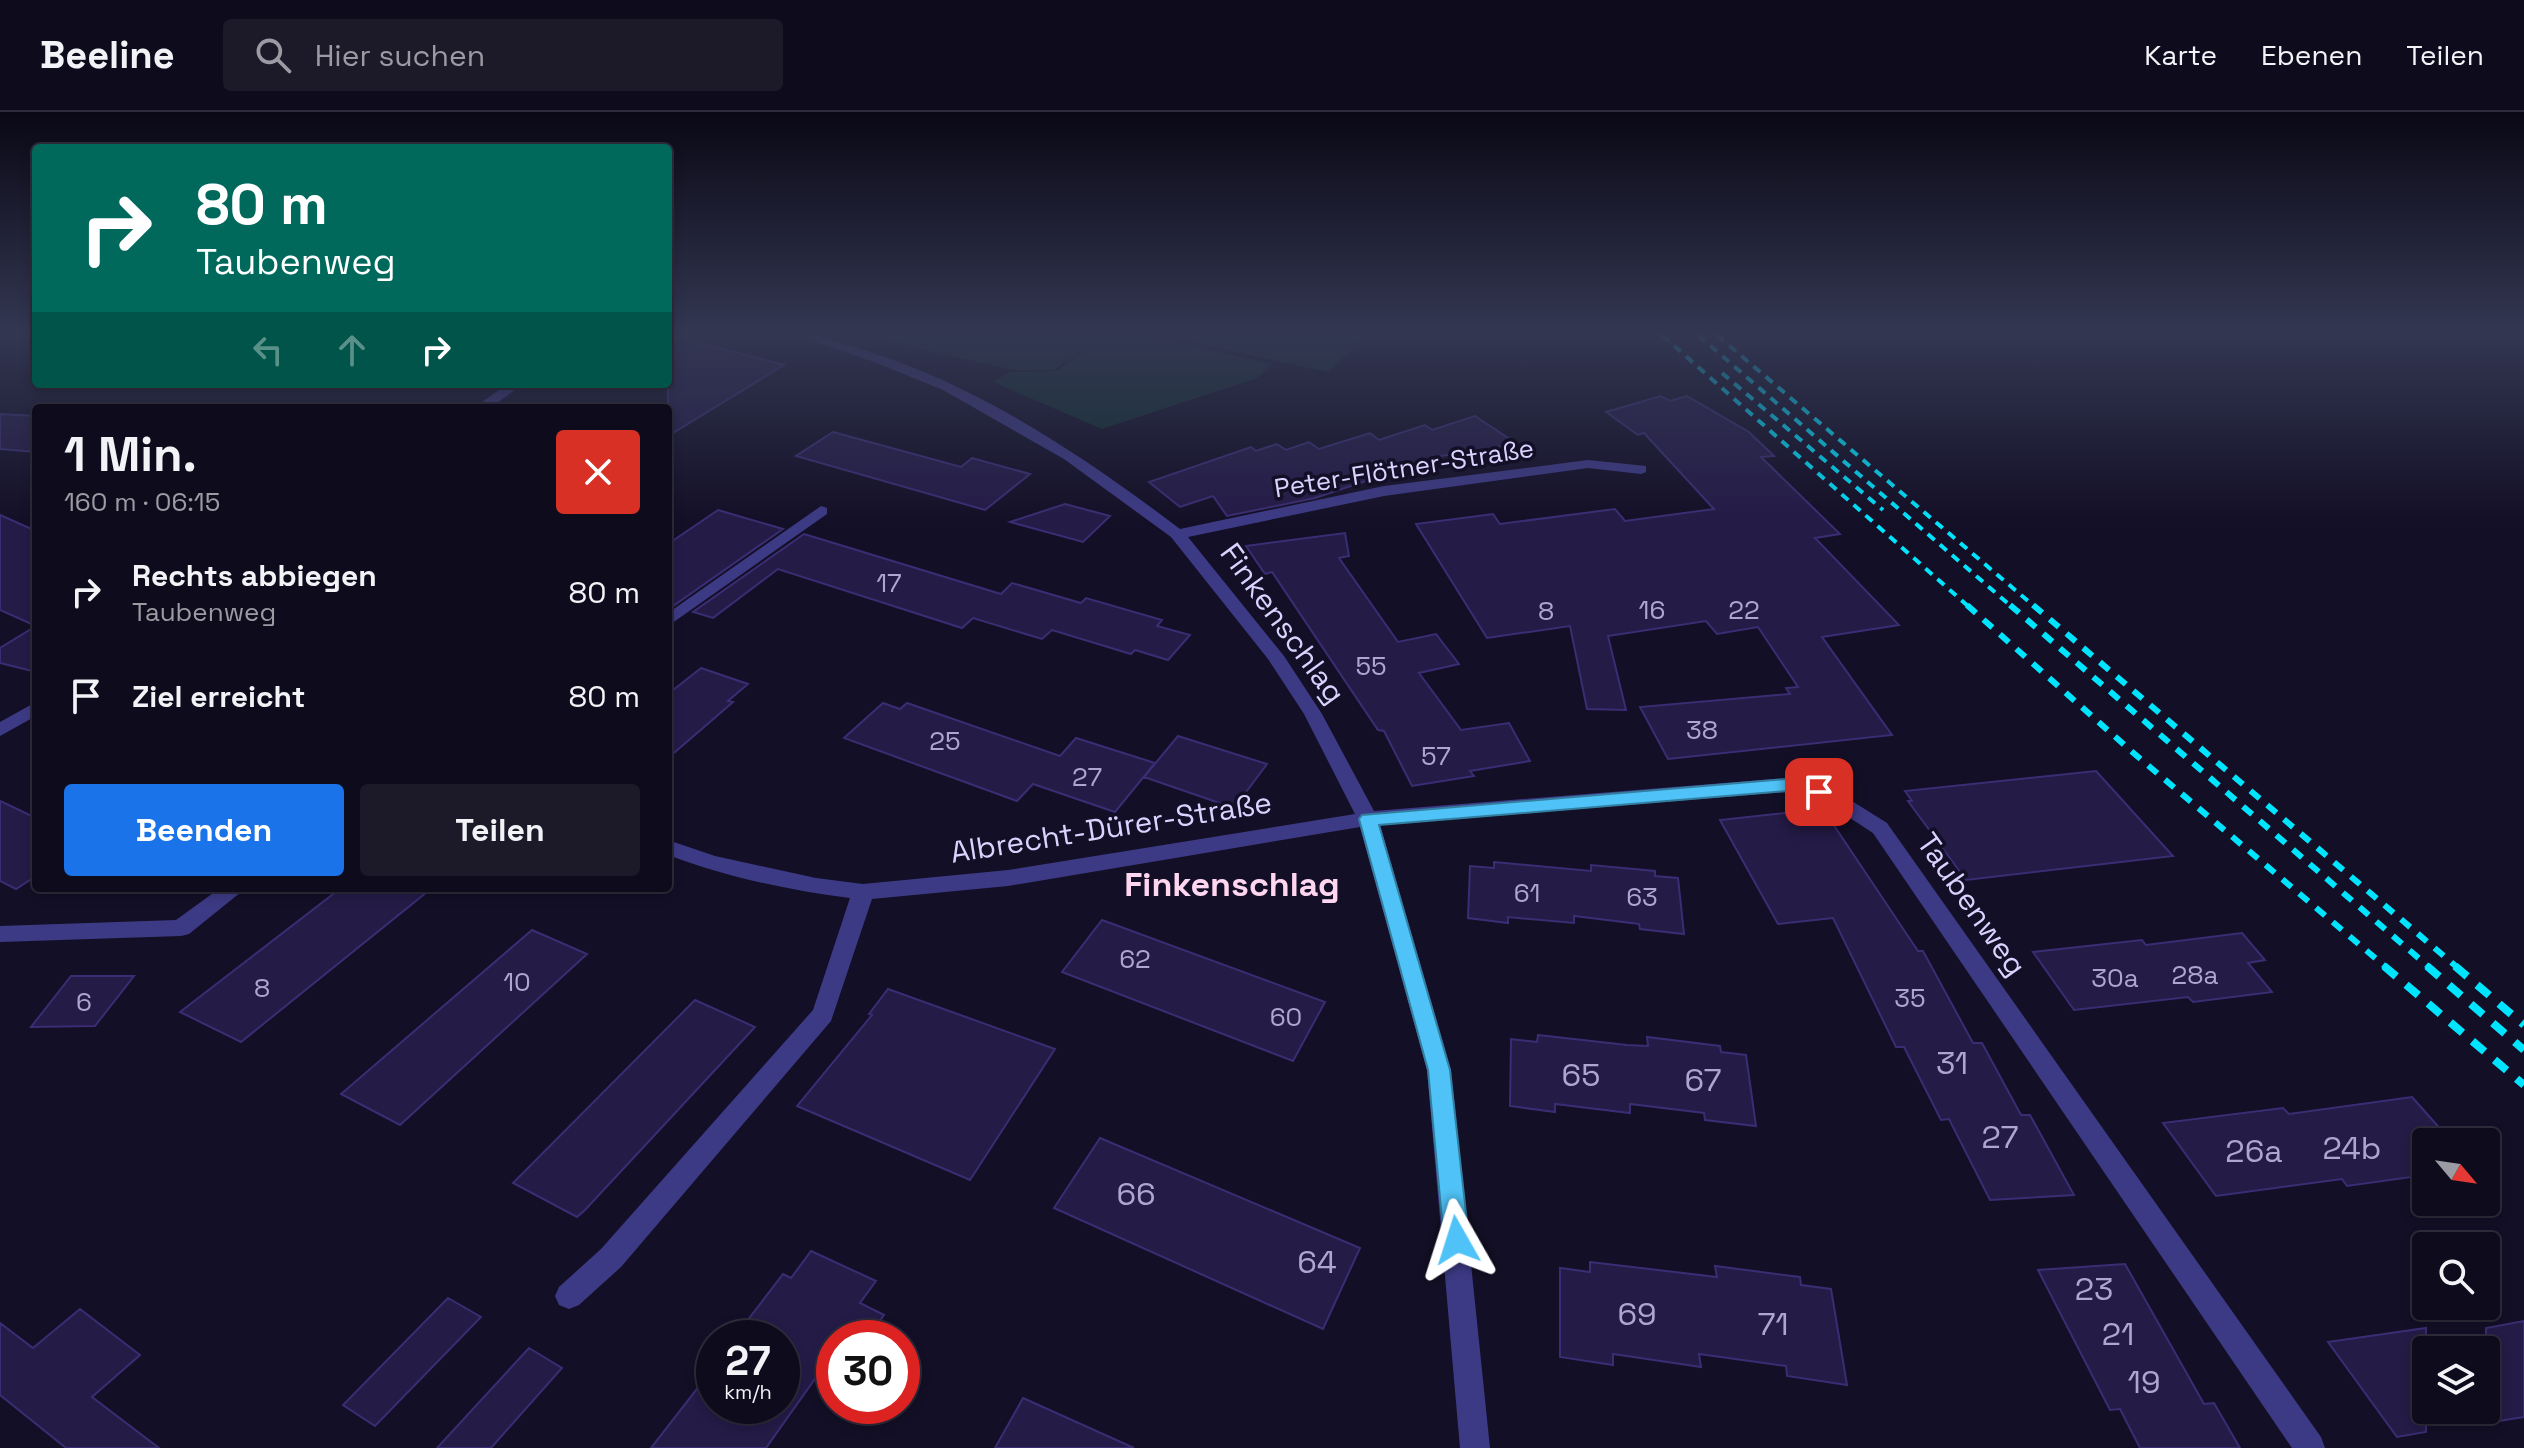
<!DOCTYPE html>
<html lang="de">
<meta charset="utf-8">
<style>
:root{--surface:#0e0b1c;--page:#1c1929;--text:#f1f3f6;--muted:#9b9ba3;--line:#2e2b3b;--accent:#1a73e8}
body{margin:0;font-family:"Space Grotesk",sans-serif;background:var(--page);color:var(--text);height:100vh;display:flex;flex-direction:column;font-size:30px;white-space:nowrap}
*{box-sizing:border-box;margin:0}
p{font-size:26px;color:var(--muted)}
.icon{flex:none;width:44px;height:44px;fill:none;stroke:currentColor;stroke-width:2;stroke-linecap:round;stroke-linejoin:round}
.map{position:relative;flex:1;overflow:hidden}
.sheet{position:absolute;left:32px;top:292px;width:640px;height:488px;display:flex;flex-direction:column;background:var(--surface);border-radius:8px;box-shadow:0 4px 12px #0003,0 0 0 2px var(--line)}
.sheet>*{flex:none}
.hud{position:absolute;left:32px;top:32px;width:640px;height:244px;border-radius:8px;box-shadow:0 4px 12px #0003,0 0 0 2px var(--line);background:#00695c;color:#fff;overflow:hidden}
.needle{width:52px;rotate:119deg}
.controls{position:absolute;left:2412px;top:1016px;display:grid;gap:16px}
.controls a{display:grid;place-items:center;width:88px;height:88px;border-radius:8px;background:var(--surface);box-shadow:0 4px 12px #0003,0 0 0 2px var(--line);font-size:40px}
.speed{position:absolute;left:696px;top:1208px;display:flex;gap:16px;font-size:40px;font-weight:700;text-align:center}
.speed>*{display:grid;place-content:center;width:104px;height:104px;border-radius:50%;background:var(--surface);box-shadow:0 4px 12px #0003,0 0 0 2px var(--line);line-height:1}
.speed small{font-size:20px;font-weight:400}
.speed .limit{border:12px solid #d22;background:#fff;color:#111}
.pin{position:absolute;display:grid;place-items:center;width:68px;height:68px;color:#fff;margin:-34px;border-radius:16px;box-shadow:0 4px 12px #0006}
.me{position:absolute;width:88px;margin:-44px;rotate:354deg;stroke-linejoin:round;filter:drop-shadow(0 0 6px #0008)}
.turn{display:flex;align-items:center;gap:28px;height:168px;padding:0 32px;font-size:36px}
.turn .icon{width:104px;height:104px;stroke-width:2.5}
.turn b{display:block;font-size:56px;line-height:68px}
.lanes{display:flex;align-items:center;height:76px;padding:0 32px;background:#0003;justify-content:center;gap:40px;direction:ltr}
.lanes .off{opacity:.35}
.round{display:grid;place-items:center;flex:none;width:84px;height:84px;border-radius:8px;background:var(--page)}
.overview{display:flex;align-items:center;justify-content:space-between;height:136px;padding:0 32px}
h1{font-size:48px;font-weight:700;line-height:60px}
.action{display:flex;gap:16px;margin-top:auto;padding:16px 32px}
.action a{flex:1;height:92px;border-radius:8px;background:var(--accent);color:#fff;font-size:32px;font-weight:700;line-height:92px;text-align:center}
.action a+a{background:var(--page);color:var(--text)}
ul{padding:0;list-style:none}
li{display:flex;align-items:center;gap:24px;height:104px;padding:0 32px}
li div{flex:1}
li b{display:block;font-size:30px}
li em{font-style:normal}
header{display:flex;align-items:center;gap:48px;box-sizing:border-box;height:112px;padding:0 40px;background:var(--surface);border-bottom:2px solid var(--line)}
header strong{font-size:38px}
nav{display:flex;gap:44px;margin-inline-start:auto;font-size:28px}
.search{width:560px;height:72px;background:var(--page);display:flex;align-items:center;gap:20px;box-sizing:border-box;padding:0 28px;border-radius:8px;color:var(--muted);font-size:30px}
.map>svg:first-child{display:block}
</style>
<header>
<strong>Beeline</strong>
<div class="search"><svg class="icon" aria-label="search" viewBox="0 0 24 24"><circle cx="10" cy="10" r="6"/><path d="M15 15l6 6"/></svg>Hier suchen</div>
<nav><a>Karte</a><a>Ebenen</a><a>Teilen</a></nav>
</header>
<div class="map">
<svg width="2524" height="1336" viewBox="0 0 2524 1336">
<rect width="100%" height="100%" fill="#130f26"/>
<path fill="#12302f" d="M861,223h285l126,29 -15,14 -155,51 -109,-47 16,-10 48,-1 45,-34 -48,33h-41z
M1157,223h209l-38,37z"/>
<path fill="#241b47" stroke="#3b2d73" stroke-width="2" d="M668,223l116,30 -116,71z
M1661,284l9,5 17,-5 62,36 25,24 -13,1 79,77 -25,4 84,87 -77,12 70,98 -224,24 -28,-52 150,-13 -4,-6 12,-1 -40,-60 -41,7 -11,-13 -98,15 18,74 -39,-1 -17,-83 -83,12 -71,-114 77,-10 7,10 115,-15 10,12 89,-12 -70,-76 -6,2 -32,-23z
M0,302l36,2v36l-36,-3z
M1475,304l39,26 -50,17 -7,-6 -20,4 -122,41 -88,18 -14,-20 -33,11 -31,-25 102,-35 5,4 21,-7 9,6 23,-8 10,7 51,-16 9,7 46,-15 7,5z
M833,320l128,35 11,-9 58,16 -45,36 -189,-54z
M1065,392l45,12 -27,26 -73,-20z
M718,398l65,19 -110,77 -5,-2v-60z
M0,403l36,16v141l-36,-9v-15l36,-22 -36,-16z
M1345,421l4,23 -10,2 59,84 38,-8 23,30 -40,9 42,57 48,-7 21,38 -60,10 4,5 -62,10 -28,-55 -6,-1 -106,-158 -7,2 -19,-28z
M804,422l197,60 11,-11 69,20 5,-5 76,22 -5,6 33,9 -22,25 -33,-10 -4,4 -79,-24 -10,9 -69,-21 -11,10 -184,-59 -65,49 -20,-6z
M701,556l47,16 -20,17 5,1 -65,56v-64z
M883,591l17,6 7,-6 153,53 16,-18 79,25 -40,49 -82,-28 -16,17 -173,-63z
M1178,624l89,28 -33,44 -90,-31z
M2096,659l77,85 -207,24 -58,-79h4l-7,-10z
M0,689l36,17v58l-20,13 -16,-8z
M1823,697l95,142h5l50,92h9l39,72h9l44,80 -84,5 -41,-81 -8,1 -37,-73h-8l-63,-129 -55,6 -58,-104z
M1494,750l97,9v-6l64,6v5l23,2 6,56 -44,-5 -1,-5 -65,-8v7l-66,-6v6l-40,-5 2,-52 24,2z
M341,776h91l-191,154 -61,-30z
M1102,808l223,82 -32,59 -231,-89z
M532,818l55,24 -187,171 -59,-31z
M2242,821l23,27 -17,3 24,29 -79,10 -5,-5 -114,13 -41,-58 109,-12 4,5z
M71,864h63l-39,50 -64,1z
M888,877l167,60 -85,131 -173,-74 75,-91 -3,-1z
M695,888l60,27 -170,183 -8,7 -64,-34z
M1538,923l89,10 21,1 -1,-9 73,9 1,6 25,3 10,71 -51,-6 -1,-7 -74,-9v9l-75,-9v8l-45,-6 1,-67 26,3z
M2412,985l40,45h-26v33l-79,11 -5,-7 -126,17 -53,-73 120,-15 6,6z
M1100,1026l260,110 -37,81 -269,-121z
M811,1139l65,30 -16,22 24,12 -16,23h-34v14l-68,96h-115l63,-81v39h68v-68h-48l49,-64 8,4z
M1590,1150l127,15 -2,-11 85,11 1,8 30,4 16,96 -60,-9 -1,-10 -87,-12 2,13 -88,-13v11l-53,-8v-89l30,4z
M2125,1152l79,140 10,-1 26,45h-100l-20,-39 -10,1 -72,-140z
M448,1186l33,19 -106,109 -32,-21z
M80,1197l60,46 -48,42 67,51h-93l-66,-53v-72l33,25z
M2524,1209v96l-38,6v-95z
M2426,1216v104l-29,5 -69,-95z
M529,1236l33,20 -71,80h-54z
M1023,1286l111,50h-139z"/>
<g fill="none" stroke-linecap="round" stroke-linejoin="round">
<path fill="#3d3a85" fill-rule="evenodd" d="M796,223c25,0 47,9 71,16 114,36 218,106 313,178l204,-43 204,-26 58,6v6l-5,2 -53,-6 -204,28 -196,41 96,119 38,58 52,97 413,-33 57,18 43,27 434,614 4,11h-33l-419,-615 -43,-28 -43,-13 -407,33 71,245 39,378h-30l-33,-378 -67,-243 -352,59 -136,13 -41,122 -210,246 -42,38 -10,4 -10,-4 -4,-9 4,-9 42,-38 212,-239 37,-112c-62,-8 -124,-21 -182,-43v-15l47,16 101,22 47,6 145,-14 347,-56 -51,-100 -36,-55 -97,-122 -107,-78 -121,-69 -66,-27z
M507,272h16l-33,24h-16z
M821,394l6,2v6l-159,112v-13z
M36,590v14l-36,20v-14z
M220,776h26l-57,46 -8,2 -181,6v-16l176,-6z"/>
<path stroke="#00e5ff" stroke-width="4" stroke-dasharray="9 7" stroke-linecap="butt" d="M1662,223l307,272
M1698,223l314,272
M1717,223l318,272
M1722,261l161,137"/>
<path stroke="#00e5ff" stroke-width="6" stroke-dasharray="12 10" stroke-linecap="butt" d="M1967,493l163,145 257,218
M2010,493l420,363
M2033,493l425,363"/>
<path stroke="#00e5ff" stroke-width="8" stroke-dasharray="16 13" stroke-linecap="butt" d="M2384,854l140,119
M2427,854l97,84
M2455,854l69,59"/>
</g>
<linearGradient id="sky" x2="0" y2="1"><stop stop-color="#0a0815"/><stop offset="0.54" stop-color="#333752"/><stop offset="1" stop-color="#333752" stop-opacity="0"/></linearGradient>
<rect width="2524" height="410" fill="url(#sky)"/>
<path fill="#4fc3f7" stroke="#337fa1" stroke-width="2" d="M1787,667l38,8 3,5 -9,6 -32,-7 -408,34 71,245 19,170 -3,8 -9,3 -9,-3 -4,-8 -16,-170 -69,-251 3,-4z"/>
<g text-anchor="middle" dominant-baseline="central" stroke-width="7" stroke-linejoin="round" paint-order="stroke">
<g font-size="26" fill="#d9d4ff" stroke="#130f26">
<text transform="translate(1404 356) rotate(-9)">Peter-Flötner-Straße</text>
</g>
<g font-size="26" fill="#aca6d1">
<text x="889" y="471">17</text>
<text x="1652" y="498">16</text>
<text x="1744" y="498">22</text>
<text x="1546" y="499">8</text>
<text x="1371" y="554">55</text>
<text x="1702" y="618">38</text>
<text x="945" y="629">25</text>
<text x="1436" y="644">57</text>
<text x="1087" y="665">27</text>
<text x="1527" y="781">61</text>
<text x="1642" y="785">63</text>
<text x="1135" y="847">62</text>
<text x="2195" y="863">28a</text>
<text x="2115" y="866">30a</text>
<text x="517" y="870">10</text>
<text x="262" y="876">8</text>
<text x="1910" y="886">35</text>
<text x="84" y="890">6</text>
<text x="1286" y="905">60</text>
</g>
<g font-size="30" fill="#d9d4ff" stroke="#130f26">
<text transform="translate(1283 511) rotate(54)">Finkenschlag</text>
<text transform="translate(1111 715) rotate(-9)">Albrecht-Dürer-Straße</text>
<text transform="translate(1972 792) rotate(55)">Taubenweg</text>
</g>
<g font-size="32" fill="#aca6d1">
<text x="1952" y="951">31</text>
<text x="1581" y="963">65</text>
<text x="1703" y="968">67</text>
<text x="2000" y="1025">27</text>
<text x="2352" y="1036">24b</text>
<text x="2254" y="1039">26a</text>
<text x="1136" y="1082">66</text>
<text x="1317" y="1150">64</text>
<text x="2094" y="1177">23</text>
<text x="1637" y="1202">69</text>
<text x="1773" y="1212">71</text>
<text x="2118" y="1222">21</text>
<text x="2144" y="1270">19</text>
</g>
<g font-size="34" font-weight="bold" fill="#ffd6f0" stroke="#130f26">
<text x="1232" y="772">Finkenschlag</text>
</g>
</g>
</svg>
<div class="controls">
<a><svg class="needle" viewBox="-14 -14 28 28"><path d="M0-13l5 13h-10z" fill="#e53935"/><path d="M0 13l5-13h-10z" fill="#9b9ba3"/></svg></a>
<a><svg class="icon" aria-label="search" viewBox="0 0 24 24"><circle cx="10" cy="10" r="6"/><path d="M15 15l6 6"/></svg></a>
<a><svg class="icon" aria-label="layers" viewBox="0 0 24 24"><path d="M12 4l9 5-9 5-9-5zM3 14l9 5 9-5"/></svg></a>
</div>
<div class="speed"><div>27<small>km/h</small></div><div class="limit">30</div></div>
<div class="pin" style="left:1819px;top:680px;background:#d93025"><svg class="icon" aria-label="arrive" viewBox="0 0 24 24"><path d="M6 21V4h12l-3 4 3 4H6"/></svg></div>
<svg class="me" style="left:1457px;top:1128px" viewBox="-20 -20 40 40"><path d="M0-17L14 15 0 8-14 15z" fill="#4fc3f7" stroke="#fff" stroke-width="4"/></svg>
<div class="hud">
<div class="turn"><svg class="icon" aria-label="right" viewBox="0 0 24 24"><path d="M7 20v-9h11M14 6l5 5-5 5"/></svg><div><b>80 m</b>Taubenweg</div></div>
<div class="lanes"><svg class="icon off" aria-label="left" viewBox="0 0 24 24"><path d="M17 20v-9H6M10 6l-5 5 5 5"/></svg><svg class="icon off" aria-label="ahead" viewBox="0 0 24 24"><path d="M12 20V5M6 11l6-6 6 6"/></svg><svg class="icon" aria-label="right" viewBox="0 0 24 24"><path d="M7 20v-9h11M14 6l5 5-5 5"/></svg></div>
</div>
<section class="sheet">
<div class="overview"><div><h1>1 Min.</h1><p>160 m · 06:15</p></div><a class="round" style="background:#d93025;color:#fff"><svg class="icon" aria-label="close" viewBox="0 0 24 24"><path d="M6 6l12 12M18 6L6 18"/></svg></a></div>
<ul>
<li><svg class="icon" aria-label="right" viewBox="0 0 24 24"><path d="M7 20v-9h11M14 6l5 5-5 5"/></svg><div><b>Rechts abbiegen</b><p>Taubenweg</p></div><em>80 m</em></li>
<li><svg class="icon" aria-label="arrive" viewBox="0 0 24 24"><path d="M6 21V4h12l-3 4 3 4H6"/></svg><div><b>Ziel erreicht</b></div><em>80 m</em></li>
</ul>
<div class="action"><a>Beenden</a><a>Teilen</a></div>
</section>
</div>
